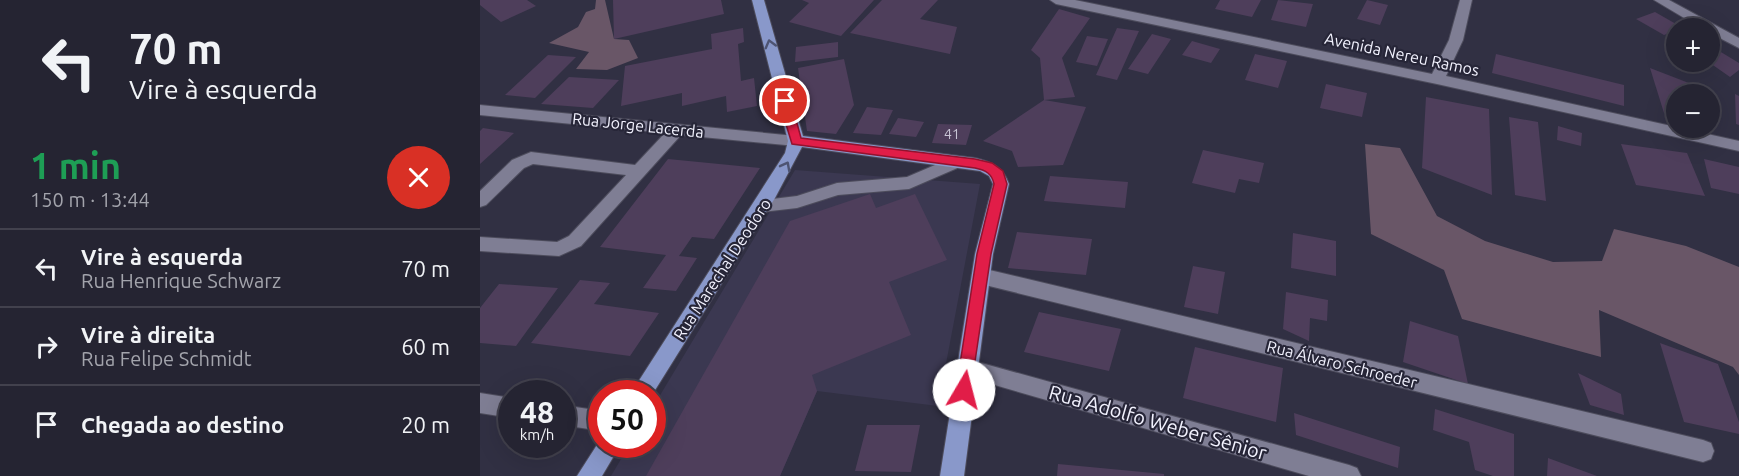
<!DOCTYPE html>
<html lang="pt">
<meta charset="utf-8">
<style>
:root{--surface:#252432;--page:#2d2c3a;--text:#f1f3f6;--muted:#a3a4ac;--line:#42414d}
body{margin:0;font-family:Ubuntu,sans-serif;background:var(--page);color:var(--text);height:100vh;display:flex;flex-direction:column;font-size:22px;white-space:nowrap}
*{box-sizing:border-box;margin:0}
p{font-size:20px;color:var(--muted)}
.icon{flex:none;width:33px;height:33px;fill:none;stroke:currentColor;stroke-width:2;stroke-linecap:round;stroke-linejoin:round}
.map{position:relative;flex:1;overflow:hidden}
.panel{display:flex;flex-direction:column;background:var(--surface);width:480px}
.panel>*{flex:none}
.hud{background:#252432;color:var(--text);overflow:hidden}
.buttons{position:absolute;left:1186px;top:18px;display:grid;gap:12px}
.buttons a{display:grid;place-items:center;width:54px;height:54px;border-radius:50%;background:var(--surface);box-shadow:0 6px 24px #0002,0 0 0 2px var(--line);font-size:30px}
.speed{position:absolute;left:18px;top:380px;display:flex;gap:12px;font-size:30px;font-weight:700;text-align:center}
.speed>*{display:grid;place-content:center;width:78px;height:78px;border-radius:50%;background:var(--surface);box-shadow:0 6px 24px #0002,0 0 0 2px var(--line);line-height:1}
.speed small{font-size:15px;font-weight:400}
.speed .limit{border:9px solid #d22;background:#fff;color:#111}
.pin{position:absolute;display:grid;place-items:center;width:51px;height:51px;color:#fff;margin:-26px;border:3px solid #fff;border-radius:50%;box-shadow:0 2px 6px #0007}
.me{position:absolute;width:66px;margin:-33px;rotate:8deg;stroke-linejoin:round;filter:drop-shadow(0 0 4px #0008)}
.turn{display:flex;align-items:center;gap:21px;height:126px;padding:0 30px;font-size:27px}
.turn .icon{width:78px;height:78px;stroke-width:2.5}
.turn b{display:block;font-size:42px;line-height:51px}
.round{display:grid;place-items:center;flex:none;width:63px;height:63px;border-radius:32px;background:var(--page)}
.summary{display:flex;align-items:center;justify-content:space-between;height:102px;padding:0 30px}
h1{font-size:36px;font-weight:600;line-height:45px;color:#1e9e55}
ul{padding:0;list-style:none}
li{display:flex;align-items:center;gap:18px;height:78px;padding:0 30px;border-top:2px solid var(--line)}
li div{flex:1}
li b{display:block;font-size:22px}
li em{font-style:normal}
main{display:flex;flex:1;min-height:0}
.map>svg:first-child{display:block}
</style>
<main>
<section class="panel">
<div class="hud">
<div class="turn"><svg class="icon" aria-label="left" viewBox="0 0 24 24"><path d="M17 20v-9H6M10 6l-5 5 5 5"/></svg><div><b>70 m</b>Vire à esquerda</div></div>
</div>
<div class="summary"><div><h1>1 min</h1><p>150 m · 13:44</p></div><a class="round" style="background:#d93025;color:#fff"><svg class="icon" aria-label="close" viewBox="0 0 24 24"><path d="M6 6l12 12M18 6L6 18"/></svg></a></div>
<ul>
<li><svg class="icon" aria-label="left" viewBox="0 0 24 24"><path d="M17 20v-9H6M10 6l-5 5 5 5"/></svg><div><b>Vire à esquerda</b><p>Rua Henrique Schwarz</p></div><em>70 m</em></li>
<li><svg class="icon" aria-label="right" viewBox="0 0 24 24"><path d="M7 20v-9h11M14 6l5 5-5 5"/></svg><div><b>Vire à direita</b><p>Rua Felipe Schmidt</p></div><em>60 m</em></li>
<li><svg class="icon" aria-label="arrive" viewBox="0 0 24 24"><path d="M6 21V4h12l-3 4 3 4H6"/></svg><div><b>Chegada ao destino</b></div><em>20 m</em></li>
</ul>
</section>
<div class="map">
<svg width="1259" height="476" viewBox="0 0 1259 476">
<rect width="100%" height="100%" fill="#313043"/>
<path fill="#3b3851" d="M315,170l185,14 -42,222 -121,-15 -37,85h-169l19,-32h22l1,-37z"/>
<path fill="#695667" d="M116,0h9l9,39 15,1 9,18 -31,12 -31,-1 13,-17 -40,-9 29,-16 8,-15 9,-3z
M885,144l35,4 37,68 48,25 68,21 49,-1 12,-32 72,17 53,21v108l-6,-8 -134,-57 2,47 -139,-38 -18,-49 -73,-36z"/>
<path fill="#4e3e5b" d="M0,0h47l9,6 -35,16 -21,-17z
M133,0h108l3,14 -110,25z
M322,0h72l-33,36 -52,-14 20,-19z
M402,0h56l-18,19 37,8 -7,27 -100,-21z
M740,0h41l-9,17 -37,-8z
M798,0l35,4 -7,23 -35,-7z
M887,0l21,5 -8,20 -23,-6z
M579,9l31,9 -28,40 13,39 -31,3 -4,-42 -9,-8z
M1175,12l28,16 -19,7 -28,-16z
M263,28l1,14 -6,2 3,37 13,-3 3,28 -30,6 -1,-16 -44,10v-13l-61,13 4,-40 87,-17 -1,-15z
M637,28l22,3 -22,49 -21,-5z
M672,34l19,5 -23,35 -20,-5z
M607,36l21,3 -11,27 -21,-4z
M712,41l28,8 -9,14 -29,-8z
M358,42v15l-43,5 1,-15z
M1231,46l28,17v7l-9,7 -20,-14z
M775,54l32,7 -9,27 -33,-8z
M1016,54l128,31v21l-132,-33z
M68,55l28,2 -41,41 -30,-3z
M364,59l10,46 -18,29 -29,-3 -9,-63z
M1170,68l44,17 4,9h-21v21l-13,-2z
M89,77l50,3 -26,28 -52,-4z
M846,84l41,9 -5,24 -42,-9z
M1255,94l4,2v29l-3,-1z
M946,97l63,12 3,86 -70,-27z
M564,100l42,7 -23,58 -45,2 -6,-16 -29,-10z
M387,107l26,3 -12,25 -28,-2z
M1029,117l29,5 8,79 -31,-6z
M418,118l26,4 -8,15 -27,-3z
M458,124l34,1 -6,20 -34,-2z
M1078,126l24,7 -1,13 -24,-6z
M3,128l31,5 -34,31v-33z
M1141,144l66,9 18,43 -69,-11z
M723,150l61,13 -5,20 -20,-4 -4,14 -43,-10z
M188,159l92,9 -46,71 -22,-2 -13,19 18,2 -21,33 -33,-3 23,-33 -66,-8z
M1224,159l35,8v27l-28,-6z
M570,176l78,6 -3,26 -81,-7z
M390,194l6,14 39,-14 32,66 -58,22 22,53 -99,40 5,16 -37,85h-134l144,-255z
M537,232l75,7 -6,36 -78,-7z
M813,233l43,8v35l-45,-8z
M713,266l32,6 -7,42 -34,-7z
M100,280l30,3 -16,21 65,9 -29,43 -99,-13z
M19,284l59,4 -42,58 -36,-3v-35z
M806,292l42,8 -1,21 -17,-3 -1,23 -26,-12z
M559,312l82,17 -12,42 -85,-19z
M930,321l48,15 10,48 -65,-22z
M1180,343l58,21 21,58v12l-55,-12z
M715,347l88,21 -7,54 -93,-24z
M1098,373l43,21 3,21 -34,-10z
M955,409l79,25v42h-21l-18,-6 -6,-28 -36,-12z
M814,413l106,34 -2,21 -102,-33z
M387,425h53l-9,47 -56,-1z
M1068,458l49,18h-50z
M578,464l106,10v2h-107z"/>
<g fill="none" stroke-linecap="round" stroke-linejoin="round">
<defs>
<path id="minor" d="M570,0h25l357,74 17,-34 11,-40h12l-9,40 -17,36 293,65v10l-302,-67 -381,-80z
M1174,0h15l70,38v10l-29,-15v-5h-9z
M0,105l316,31 6,1 2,4 -2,4 -6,1 -115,-11 -100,111 -22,10 -79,-5v-14l77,5 12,-6 57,-61 -93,-11 -9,4 -38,37 -6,2v-16l32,-31 19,-8 104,13 30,-32 -185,-18z
M476,156l6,2 2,4 -2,4 -53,23 -71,6 -41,13 -35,4 -6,-1 -3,-5 3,-5 41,-5 40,-13 70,-6z
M501,268l722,172 8,3 3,8 -3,8 -8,3 -722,-178 -7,-3 -2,-5 2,-5z
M487,359l382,106 8,3 4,8h-52l-342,-99 -7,-2 -3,-7 3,-7z
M0,393l32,5v20l-32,-5z
M82,405l40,6v20l-40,-6z"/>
<path id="major" d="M272,0h12l39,136 172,22c17,4 28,9 34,26l-16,70 -29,222h-24l35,-222 18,-70 -4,-8 -9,-5 -178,-24 -27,51 -123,197v-2h-21l154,-240 3,-12z
M122,437v7h19l-19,32h-25z"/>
</defs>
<use href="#minor" stroke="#4d4c5c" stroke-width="2"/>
<use href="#major" stroke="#4d4c5c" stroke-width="2"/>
<use href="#minor" fill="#7f7e94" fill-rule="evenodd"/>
<use href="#major" fill="#8998ca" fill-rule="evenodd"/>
</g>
<defs><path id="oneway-chevron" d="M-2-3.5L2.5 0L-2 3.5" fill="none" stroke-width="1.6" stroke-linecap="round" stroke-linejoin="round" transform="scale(1.5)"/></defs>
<g stroke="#4e5472">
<use href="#oneway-chevron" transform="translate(290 44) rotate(-105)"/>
<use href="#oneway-chevron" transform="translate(306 166) rotate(-62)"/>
</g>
<path fill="#e11d48" stroke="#92132f" stroke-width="1.5" d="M305,97l6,4 10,37 174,21 17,4 11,8 4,13 -16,70 -21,141 -6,2 -5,-2 -3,-5 21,-136 17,-70c-2,-10 -8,-14 -19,-16l-183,-24 -13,-43z"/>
<g text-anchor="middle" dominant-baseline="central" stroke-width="4.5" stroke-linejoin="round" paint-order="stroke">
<g font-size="14" fill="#c9c5d5">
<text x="472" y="134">41</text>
</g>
<g font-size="16" fill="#f2f2fe" stroke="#272638">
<text transform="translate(922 54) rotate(12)">Avenida Nereu Ramos</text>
<text transform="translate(158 125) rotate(6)">Rua Jorge Lacerda</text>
<text transform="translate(242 269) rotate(-57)">Rua Marechal Deodoro</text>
<text transform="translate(862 364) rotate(14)">Rua Álvaro Schroeder</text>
</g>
<g font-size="20" fill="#f2f2fe" stroke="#272638">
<text transform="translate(678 422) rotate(16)">Rua Adolfo Weber Sênior</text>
</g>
</g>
</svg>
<div class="buttons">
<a>+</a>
<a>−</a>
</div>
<div class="speed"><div>48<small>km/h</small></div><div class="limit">50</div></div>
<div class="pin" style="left:305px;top:101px;background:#d93025"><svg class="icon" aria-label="arrive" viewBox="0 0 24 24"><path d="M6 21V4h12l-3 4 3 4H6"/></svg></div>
<svg class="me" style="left:484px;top:390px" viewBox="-20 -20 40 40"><circle r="19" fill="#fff"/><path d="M0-13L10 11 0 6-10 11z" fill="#e11d48"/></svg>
</div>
</main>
